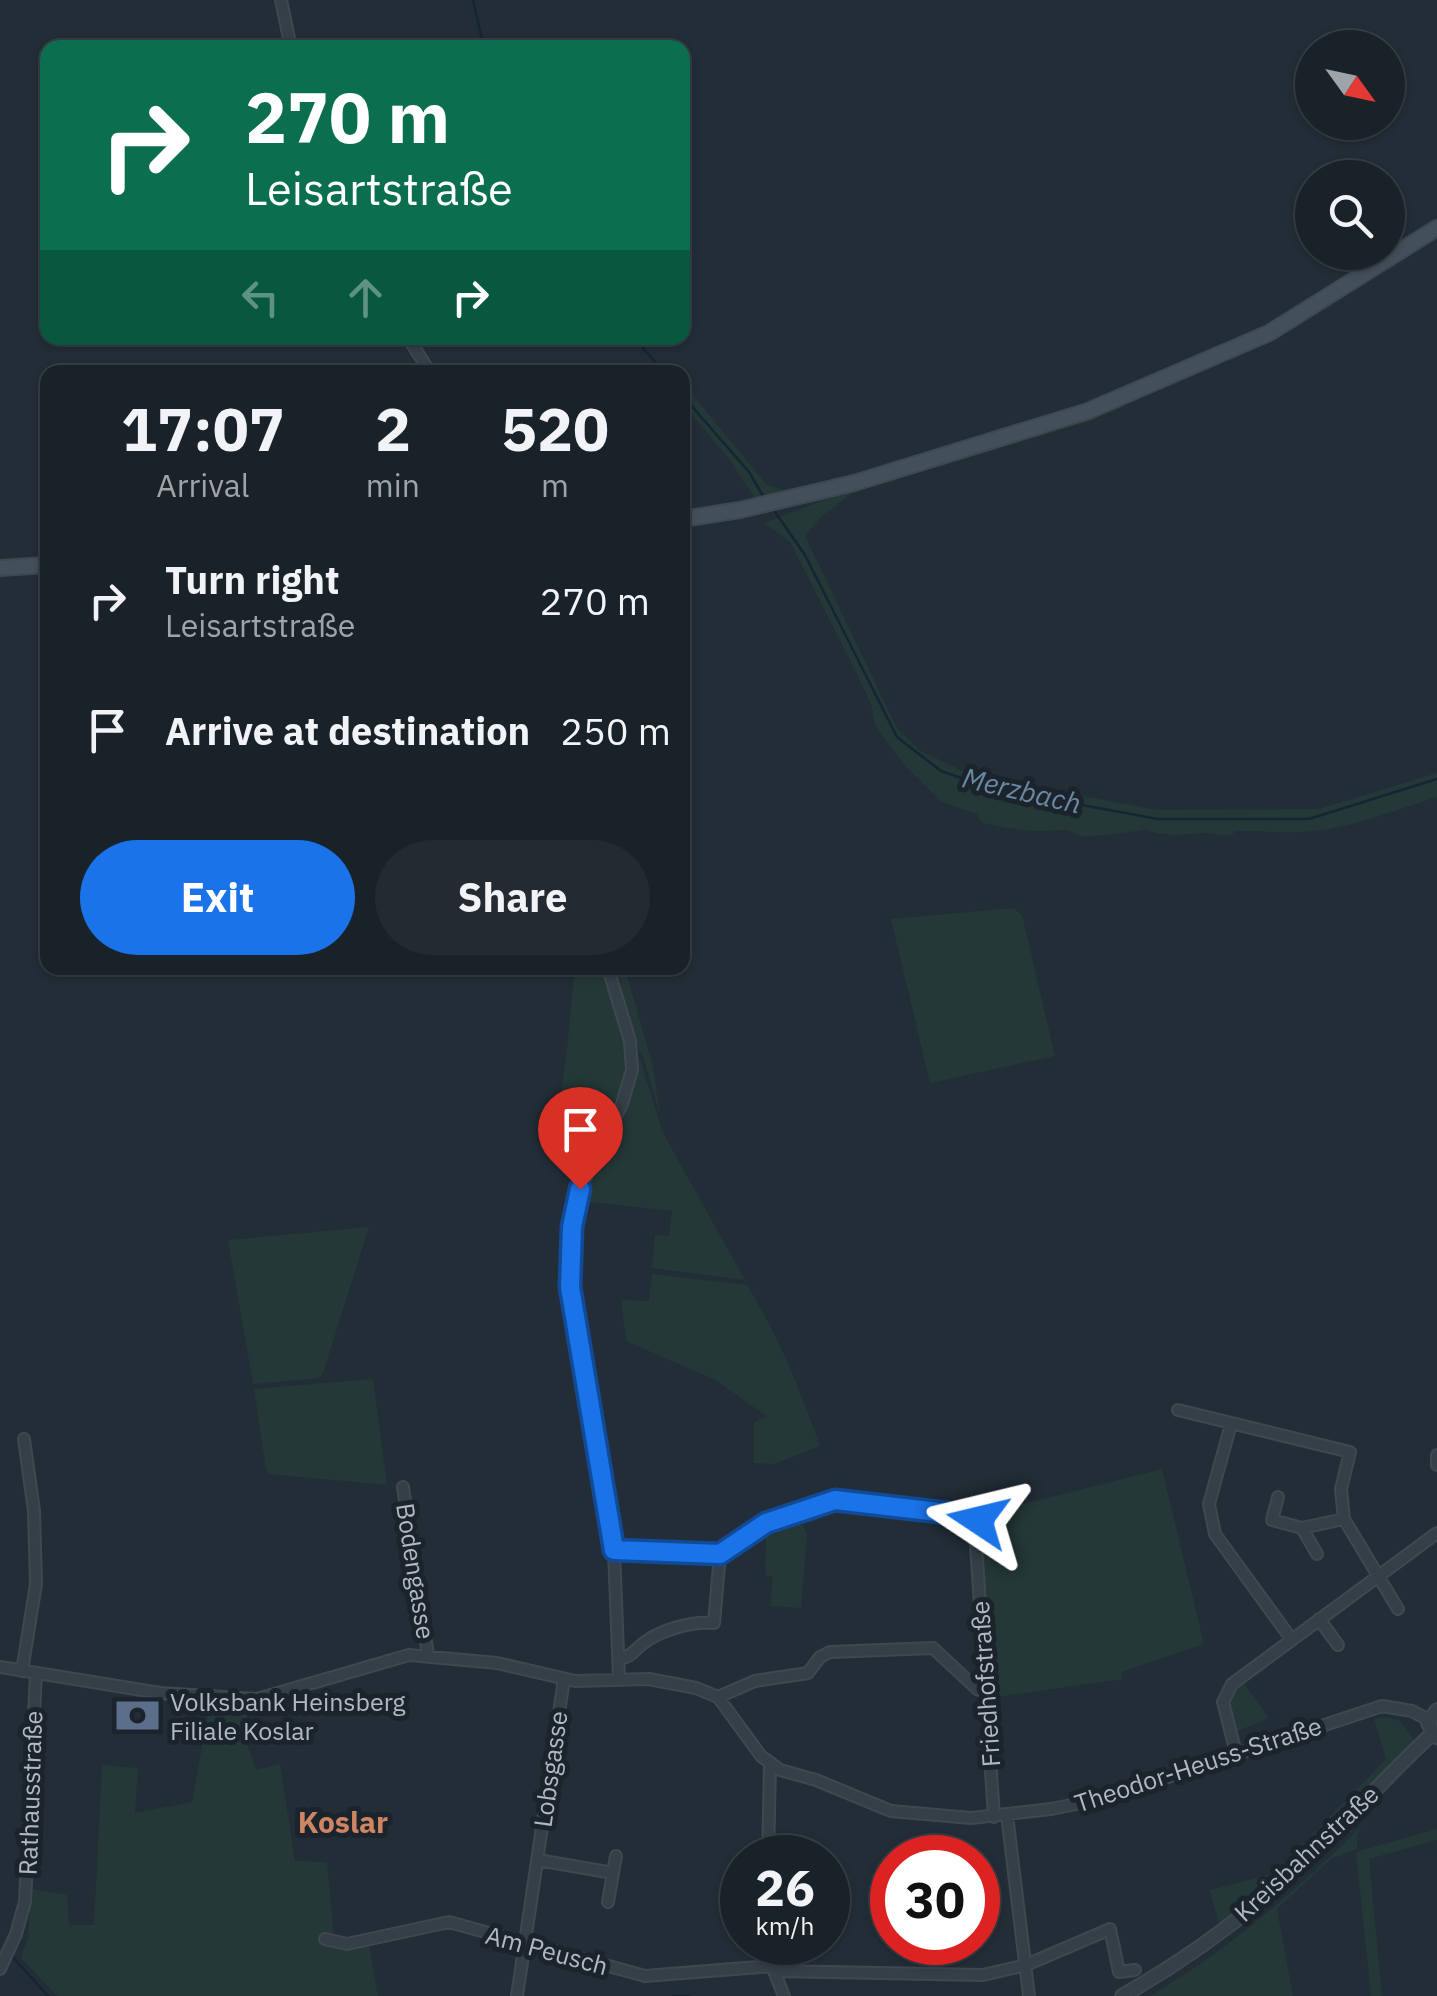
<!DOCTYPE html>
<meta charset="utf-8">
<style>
:root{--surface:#1a2229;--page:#232a31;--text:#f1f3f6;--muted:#9fa4a8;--line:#383f46;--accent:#1a73e8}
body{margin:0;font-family:"IBM Plex Sans",sans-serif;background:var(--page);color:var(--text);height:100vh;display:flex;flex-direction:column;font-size:38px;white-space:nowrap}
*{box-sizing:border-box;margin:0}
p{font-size:32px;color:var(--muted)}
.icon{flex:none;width:55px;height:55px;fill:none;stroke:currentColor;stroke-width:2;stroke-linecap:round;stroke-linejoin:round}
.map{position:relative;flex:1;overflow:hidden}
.details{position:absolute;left:40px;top:365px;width:650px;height:610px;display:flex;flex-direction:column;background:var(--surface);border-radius:20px;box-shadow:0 2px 8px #0004,0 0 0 2px var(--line)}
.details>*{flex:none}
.guide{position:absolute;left:40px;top:40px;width:650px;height:305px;border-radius:20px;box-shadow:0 2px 8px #0004,0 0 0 2px var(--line);background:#0b6e4f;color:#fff;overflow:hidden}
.needle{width:65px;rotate:123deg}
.tools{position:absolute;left:1295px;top:30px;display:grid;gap:20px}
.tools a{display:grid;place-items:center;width:110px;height:110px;border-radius:50%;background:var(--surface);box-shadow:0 2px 8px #0004,0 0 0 2px var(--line);font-size:50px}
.speed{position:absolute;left:720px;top:1835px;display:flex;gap:20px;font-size:50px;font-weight:700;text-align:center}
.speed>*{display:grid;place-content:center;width:130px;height:130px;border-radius:50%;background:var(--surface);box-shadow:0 2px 8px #0004,0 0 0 2px var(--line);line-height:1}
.speed small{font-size:25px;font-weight:400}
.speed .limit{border:15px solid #d22;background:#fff;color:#111}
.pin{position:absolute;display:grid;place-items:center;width:85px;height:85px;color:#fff;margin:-102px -42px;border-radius:50% 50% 50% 0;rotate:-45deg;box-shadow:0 0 10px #0007}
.pin .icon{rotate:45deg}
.me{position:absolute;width:110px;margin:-55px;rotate:280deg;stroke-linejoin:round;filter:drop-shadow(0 0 8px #0008)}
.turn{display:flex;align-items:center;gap:35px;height:210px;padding:0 40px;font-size:45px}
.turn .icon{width:130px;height:130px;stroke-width:2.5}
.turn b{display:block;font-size:70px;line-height:85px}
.lanes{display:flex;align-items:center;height:95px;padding:0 40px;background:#0003;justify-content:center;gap:50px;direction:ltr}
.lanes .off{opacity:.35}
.eta{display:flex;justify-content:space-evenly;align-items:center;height:170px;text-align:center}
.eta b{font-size:60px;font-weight:700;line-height:70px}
.button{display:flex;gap:20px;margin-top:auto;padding:20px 40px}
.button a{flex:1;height:115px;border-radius:60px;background:var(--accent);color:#fff;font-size:40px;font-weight:700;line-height:115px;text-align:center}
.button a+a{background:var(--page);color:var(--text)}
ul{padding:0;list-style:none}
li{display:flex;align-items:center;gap:30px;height:130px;padding:0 40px}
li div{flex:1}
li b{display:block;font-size:38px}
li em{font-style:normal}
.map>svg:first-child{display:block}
</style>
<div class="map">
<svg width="1437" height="1996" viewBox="0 0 1437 1996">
<rect width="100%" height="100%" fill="#222d37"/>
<path fill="#243838" d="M682,382l84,102 23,8 -34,6 -26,-39 -46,-55z
M1121,403l2,4 -33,14 -238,72 -30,23 -17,20 92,192 22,22 52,25 187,35 161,-1 118,-36v24c-39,12 -85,31 -126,34 -23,3 -46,0 -69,0 -13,0 -2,2 -15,4 -7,1 -14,-2 -22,-2 -20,1 -41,5 -60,-4 -6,3 -55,8 -63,7 -5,0 -9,-5 -14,-6 -7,-1 -17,1 -24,1 -11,1 -55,-5 -63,-9l-4,-8 -35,-12 -37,-36 -30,-40 -4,-22 -16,-34 -65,-128 -26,-19 97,-37z
M1014,908l8,7 33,141 -125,27 -39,-164z
M584,968h16l6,5c24,81 31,98 -13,175l-50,-1c20,-22 27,-134 31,-169z
M617,968h8l28,99 7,49 -16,-57 -10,-18z
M637,1059h3l23,74 82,147 -93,-12 3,-33 14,1 3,-25 -89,-10c15,-48 55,-91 54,-142z
M369,1227l-46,146 -4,5 -66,6 -25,-144z
M652,1274l95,11c32,52 53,104 73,161l-46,18 -20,-1v-41l13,-5 -51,-37 -90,-39 -5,-41 28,1z
M373,1379l14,106 -117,-11 -4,-5 -12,-80z
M1162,1469l42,175 -83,28 2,7 -134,19 -12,-169 7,-15z
M802,1524l5,10 -6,74 -31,-2 3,-29 -8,-2 1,-38z
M1243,1682l26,36 -34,14c-5,-20 -12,-37 8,-50z
M209,1708l37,1 4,26 -5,3 11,32 24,-6 15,97 32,1 8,85 34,-2 9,51h-321l-36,-38 7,-21 3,-48 36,6 2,30h25l8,-160 36,3 -3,45 57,-11z
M1386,1717l14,4 14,18 -136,139 -59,47 -9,-35 65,-17 111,-114 -12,-40z
M1362,1826l-5,9v14l-26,10 -54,50 16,87h-144c80,-46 146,-105 213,-170z
M1437,1829v11l-68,19 13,137h-11l-15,-144z"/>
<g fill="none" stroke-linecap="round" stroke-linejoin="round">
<path stroke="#162534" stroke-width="2.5" d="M473,0l11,48
M634,338l30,34
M682,395l67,77 16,27
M773,509l32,46 92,182 44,34 53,18 164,30h151l128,-40
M11,1955l37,41
M673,1996h16"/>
<defs>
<path id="minor" d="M281,0l10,48
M408,338l22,34
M608,968l22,73 2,29 -10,34 -42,85 -8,38 -2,60 44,263 5,128
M1178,1410l172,42 -9,37 3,30 54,90
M1231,1424l-22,80 6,30 77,106
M1437,1455v10
M403,1487l25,168
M1278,1497l-6,23 30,8 42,-9
M1302,1528l15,26
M614,1550l106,4 46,-31 69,-23 121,14 24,-2 -5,18 19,287
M1319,1619l19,26
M619,1659c13,-2 16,-10 26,-17 18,-13 48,-21 69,-19l6,-69
M0,1667l160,26 97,6 152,-44 88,8 78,18 74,-2 47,9 22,9 43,59 19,14 36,10 75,31 80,7 80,-9 50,-10 281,-93 30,5 17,9
M22,1671l14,-87 -2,-73 -10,-72
M718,1697l37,-16 53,-8 12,-16 10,-5 103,-4 44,41 9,3
M1236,1753l-13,-51 9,-18 205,-151
M1007,1815l22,181
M768,1858l2,-93
M538,1860l75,13 -5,29
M613,1873l3,-17
M325,1939l22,5 102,-22 196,54 127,-10
M770,1942l2,24 12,30
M0,1969l16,-35 9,-32 11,-229
M775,1971l208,4 43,-10 84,-36 9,43 16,-2
M517,1996l47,-317"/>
<path id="tertiary" d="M1436,1737l-8,-14 9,-13
M1122,1996c62,-35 121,-78 174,-126 47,-44 89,-93 136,-136"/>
<path id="secondary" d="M682,519l58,-9 114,-27 234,-72 181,-78 168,-105
M0,568l48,-3"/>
</defs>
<use href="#minor" stroke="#3f4851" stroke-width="14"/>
<use href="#tertiary" stroke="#3f4851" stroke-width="16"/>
<use href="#secondary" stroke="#3f4851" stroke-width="18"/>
<use href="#minor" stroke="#353f48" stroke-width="10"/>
<use href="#tertiary" stroke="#353f48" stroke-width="12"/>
<use href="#secondary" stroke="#434f5b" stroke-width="14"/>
</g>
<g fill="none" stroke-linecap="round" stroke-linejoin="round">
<defs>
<path id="route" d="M580,1189l-8,38 -2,60 44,263 106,4 46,-31 69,-23 121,14 24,-2 -2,8"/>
</defs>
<use href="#route" stroke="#114b97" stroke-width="25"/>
<use href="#route" stroke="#1a73e8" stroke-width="18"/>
</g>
<defs>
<symbol id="bank-bare" viewBox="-9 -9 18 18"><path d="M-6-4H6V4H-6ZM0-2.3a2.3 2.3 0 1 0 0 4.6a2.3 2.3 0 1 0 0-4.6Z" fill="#5c6f8a" stroke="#1b242c" stroke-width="2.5" paint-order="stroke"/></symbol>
</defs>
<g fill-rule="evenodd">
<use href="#bank-bare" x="106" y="1684" width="63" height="63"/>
</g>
<g text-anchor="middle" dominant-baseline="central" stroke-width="10" stroke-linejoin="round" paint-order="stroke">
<g font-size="25" fill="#b0bac4" stroke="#1b242c">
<text transform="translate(416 1571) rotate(81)">Bodengasse</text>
<text transform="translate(985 1684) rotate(-94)">Friedhofstraße</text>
<text transform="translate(1198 1764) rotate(-18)">Theodor-Heuss-Straße</text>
<text transform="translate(550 1769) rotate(-82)">Lobsgasse</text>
<text transform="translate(30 1793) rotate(-88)">Rathausstraße</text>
<text transform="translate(1306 1853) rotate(-43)">Kreisbahnstraße</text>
<text transform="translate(547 1950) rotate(15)">Am Peusch</text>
</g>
<g font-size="25" fill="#b0bac4" stroke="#1b242c" text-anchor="start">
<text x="170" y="1701">Volksbank Heinsberg<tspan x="170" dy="29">Filiale Koslar</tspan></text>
</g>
<g font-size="28" font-style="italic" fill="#6a88a2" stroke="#1b242c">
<text transform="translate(1022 790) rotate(13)">Merzbach</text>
</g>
<g font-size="30" font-weight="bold" fill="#cd8562" stroke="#1b242c">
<text x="343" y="1821">Koslar</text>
</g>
</g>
</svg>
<div class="tools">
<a><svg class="needle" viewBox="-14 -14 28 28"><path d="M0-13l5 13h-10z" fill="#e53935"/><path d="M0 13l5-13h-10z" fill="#9fa4a8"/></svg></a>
<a><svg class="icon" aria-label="search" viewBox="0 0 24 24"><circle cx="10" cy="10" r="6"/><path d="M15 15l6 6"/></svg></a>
</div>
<div class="speed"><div>26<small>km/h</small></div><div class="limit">30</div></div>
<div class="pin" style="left:580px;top:1189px;background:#d93025"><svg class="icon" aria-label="arrive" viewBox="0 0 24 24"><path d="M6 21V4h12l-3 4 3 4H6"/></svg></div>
<svg class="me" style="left:978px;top:1520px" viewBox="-20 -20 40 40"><path d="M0-17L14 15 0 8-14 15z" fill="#1a73e8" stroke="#fff" stroke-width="4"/></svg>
<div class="guide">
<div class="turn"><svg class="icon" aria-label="right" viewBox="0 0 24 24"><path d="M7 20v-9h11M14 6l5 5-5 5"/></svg><div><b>270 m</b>Leisartstraße</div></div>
<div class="lanes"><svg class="icon off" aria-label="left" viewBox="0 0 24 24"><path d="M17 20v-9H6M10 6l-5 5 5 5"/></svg><svg class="icon off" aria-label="ahead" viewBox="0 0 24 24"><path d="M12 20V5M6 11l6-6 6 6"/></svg><svg class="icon" aria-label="right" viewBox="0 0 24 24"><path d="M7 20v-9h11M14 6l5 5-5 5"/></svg></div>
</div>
<section class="details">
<div class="eta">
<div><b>17:07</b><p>Arrival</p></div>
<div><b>2</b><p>min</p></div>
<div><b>520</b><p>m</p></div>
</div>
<ul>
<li><svg class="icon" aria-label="right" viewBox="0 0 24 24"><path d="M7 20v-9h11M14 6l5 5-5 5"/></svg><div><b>Turn right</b><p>Leisartstraße</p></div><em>270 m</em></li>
<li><svg class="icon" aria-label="arrive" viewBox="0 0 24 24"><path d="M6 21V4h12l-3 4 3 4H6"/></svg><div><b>Arrive at destination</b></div><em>250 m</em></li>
</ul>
<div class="button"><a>Exit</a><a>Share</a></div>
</section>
</div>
